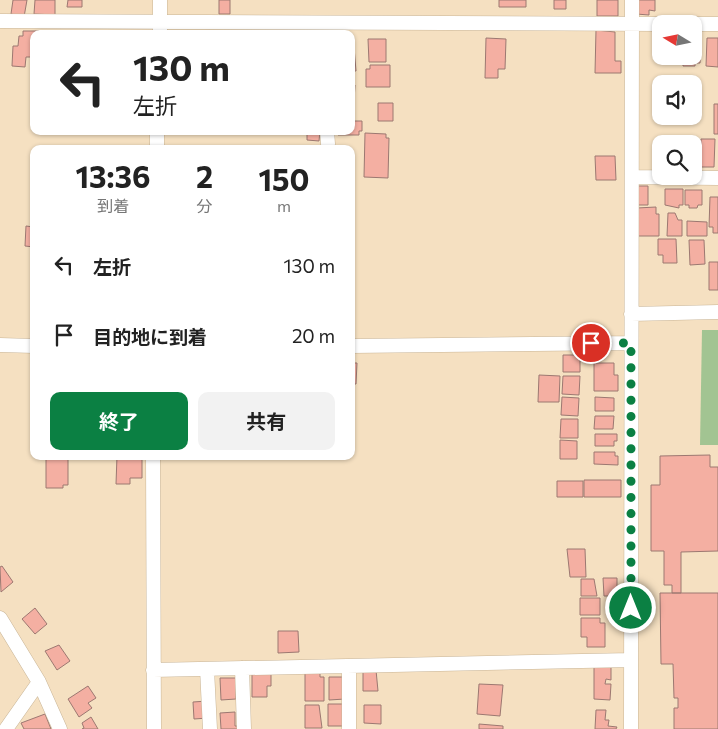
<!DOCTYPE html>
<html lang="ja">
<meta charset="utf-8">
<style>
:root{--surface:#fff;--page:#f2f2f2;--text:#222;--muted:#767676;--accent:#0b8043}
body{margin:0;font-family:Commissioner,"Noto Sans JP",sans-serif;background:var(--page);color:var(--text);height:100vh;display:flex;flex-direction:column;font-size:19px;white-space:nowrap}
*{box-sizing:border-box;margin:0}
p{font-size:16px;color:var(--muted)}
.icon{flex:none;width:28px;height:28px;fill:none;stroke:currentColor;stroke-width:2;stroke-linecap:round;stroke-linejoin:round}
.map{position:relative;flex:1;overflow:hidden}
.sheet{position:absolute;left:30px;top:145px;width:325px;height:315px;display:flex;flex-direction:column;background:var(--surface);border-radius:10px;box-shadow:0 1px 4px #0004}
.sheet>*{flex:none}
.hud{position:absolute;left:30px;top:30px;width:325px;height:105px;border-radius:10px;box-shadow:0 1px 4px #0004;background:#fff;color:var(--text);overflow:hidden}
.needle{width:32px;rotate:280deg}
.buttons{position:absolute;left:652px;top:15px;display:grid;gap:10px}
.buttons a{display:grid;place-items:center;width:50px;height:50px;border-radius:10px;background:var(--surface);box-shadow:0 1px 4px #0004;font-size:25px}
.pin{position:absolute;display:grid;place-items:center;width:42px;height:42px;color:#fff;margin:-21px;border:2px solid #fff;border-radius:50%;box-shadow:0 1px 5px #0007}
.me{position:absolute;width:55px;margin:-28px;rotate:0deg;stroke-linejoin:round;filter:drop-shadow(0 0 4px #0008)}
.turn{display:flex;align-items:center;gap:18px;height:105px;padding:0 20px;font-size:22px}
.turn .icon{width:65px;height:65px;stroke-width:2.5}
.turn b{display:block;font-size:35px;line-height:42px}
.eta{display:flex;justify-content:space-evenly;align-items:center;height:85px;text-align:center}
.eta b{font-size:30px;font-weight:700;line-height:35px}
.primary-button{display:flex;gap:10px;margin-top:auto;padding:10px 20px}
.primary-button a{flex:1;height:58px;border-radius:10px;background:var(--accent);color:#fff;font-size:20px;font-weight:700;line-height:58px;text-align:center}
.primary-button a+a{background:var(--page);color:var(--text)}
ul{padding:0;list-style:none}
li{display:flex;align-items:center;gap:15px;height:70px;padding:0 20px}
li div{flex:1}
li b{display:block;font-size:19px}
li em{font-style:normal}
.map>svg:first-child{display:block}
</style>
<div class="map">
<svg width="718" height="729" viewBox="0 0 718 729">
<rect width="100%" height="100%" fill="#f5e0c1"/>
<path fill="#a2c492" d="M702,330h16v115h-18z"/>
<path fill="#f4afa2" stroke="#9c7871" d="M13,0h14l-3,17 -13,-3z
M35,0h20v15l-21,-1z
M68,0h14v7h-15z
M219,0h11v14h-11z
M499,0h27v7h-27z
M554,0h12v9h-12z
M597,0h21v16h-21z
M636,0h19v11l-6,-1v5l-13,-1z
M596,30l19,2v29h6v12h-26z
M23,31h16v3h-5l-2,23h-6l-1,10 -13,-1 1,-20h5l1,-10h4z
M694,37h7l-1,26h-5v3h-12v-10h11z
M486,38l20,1 -1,30h-7v9h-13z
M707,38h11v29l-12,-1z
M368,39h18v23h-17z
M351,47h3l2,24h-5z
M370,65h20v22h-24v-18h4z
M351,85h4l-2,31h-2z
M378,103h15v18h-15z
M714,104h4v30h-4z
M351,121h11v10h-3v4h-21v-4h13z
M307,131h13l-1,10 -12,-1z
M365,133l21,1v4h3l-1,40 -24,-1z
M701,139h14l-1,28h-14v-7h-3v-14h4z
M595,156h20l1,24h-20z
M636,186h12v19h-12z
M665,189h18v16h-4v3l-14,-3z
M685,190h17v15h-4l-1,3h-8v-3h-4z
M710,197h8v36h-5v-6h-4z
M656,207v7h3v22h-22v-28z
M668,213h7l3,7h4v16h-15z
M687,221l20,1v14h-20z
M26,226l8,1v20l-9,-1z
M658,239h18l1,24h-14v-8h-5z
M689,240h15l1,24 -15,1z
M709,262h9v28h-9z
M563,355h17v17h-17z
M351,363h6l-1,21h-5z
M594,363h20v12h4v16h-24z
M539,375l21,1 -1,26h-21z
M563,376h17l-1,19 -17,-1z
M562,397l17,1 -1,18 -17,-1z
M595,397l19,1v13h-19z
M595,416h19l-1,13h-19z
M561,419h17v19h-18z
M595,434h22v7h-3v5h-19z
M560,440l17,1v18h-17z
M594,452h21v4h3v9l-24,-1z
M710,455v12h8v84l-37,1v41h-9v-8h-8v-34h-13v-66h9v-29z
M46,456h22v29h-5v3h-17z
M117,456h25v22h-12v6h-14z
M584,480h37v17h-37z
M557,481h26v16h-26z
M567,549h18l1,28h-16z
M2,566l11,16 -12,10 -1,-25z
M603,578h14v18h-13z
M581,579h13l3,17h-16z
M660,593h58v136h-44v-21h4v-10h-4l-1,-34h-12z
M580,598h20v17h-20z
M35,608l12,16 -12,10 -13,-15z
M581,618h19v5h5v24h-18v-10h-6z
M278,631h20l1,21 -21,1z
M59,645l11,16 -13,9 -12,-19z
M594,665h17v15l-5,-1 -1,5h6l-1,16 -16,-1z
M363,670h13l2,21h-15z
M305,671h15v6h4v24h-19z
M252,674h19v12h-4v11h-15z
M329,677h15l1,22 -16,1z
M220,678h16v21l-15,1z
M479,684l24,1 -3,31 -23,-2z
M88,686l8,12 -8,5 4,5 -13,9 -11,-18z
M207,701l1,17 -14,1 -1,-17z
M328,704h17v22h-17z
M305,705h14l3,23h-17z
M364,705h17v19l-17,-1z
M596,710h10l-1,10h4l-1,6 9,1 -1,2h-21z
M235,712v14h2l1,3h-17l-1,-16z
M45,714l6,15h-27l-3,-6z
M91,717l7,12h-16l2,-1 -2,-5z
M479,724l24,2v3h-24z"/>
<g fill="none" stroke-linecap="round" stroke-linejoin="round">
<defs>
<path id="minor" d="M0,21l661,3
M694,24h24
M160,34v-34
M327,131l1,13
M157,149v-18
M632,177l86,1
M631,314l87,-2
M0,345l34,1
M351,346l280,-3
M153,456l1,273
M0,618l39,64 21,47
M349,666v63
M242,668l2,61
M207,669l3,60
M153,670l478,-10
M6,729l33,-47
M631,729l1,-729"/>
</defs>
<use href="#minor" stroke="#c9b597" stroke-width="15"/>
<use href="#minor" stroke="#fff" stroke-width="14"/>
</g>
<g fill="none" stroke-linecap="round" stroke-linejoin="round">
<path stroke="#0b8043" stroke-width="9" stroke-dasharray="0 16.2" d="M591,343h40v265"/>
</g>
</svg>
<div class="buttons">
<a><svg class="needle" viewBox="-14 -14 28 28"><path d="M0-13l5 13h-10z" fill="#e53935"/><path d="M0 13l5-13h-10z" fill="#767676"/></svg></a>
<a><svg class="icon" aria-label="sound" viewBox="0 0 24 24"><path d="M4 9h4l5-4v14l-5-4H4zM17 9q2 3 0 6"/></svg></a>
<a><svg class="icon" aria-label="search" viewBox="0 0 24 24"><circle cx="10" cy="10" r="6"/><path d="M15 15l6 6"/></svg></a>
</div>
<div class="pin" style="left:591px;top:343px;background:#d93025"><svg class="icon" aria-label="arrive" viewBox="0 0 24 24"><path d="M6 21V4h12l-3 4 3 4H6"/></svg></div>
<svg class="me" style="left:631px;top:608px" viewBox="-20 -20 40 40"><circle r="17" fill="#0b8043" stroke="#fff" stroke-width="3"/><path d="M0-11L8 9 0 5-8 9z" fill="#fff"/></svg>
<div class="hud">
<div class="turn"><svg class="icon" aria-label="left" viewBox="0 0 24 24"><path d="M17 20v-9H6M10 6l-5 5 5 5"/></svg><div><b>130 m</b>左折</div></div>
</div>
<section class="sheet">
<div class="eta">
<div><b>13:36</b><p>到着</p></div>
<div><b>2</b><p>分</p></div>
<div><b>150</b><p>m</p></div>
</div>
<ul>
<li><svg class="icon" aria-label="left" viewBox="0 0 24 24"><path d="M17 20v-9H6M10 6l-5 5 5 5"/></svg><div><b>左折</b></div><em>130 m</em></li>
<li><svg class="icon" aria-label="arrive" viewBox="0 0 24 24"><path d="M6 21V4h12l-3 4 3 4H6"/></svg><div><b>目的地に到着</b></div><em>20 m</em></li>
</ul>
<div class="primary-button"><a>終了</a><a>共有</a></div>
</section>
</div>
